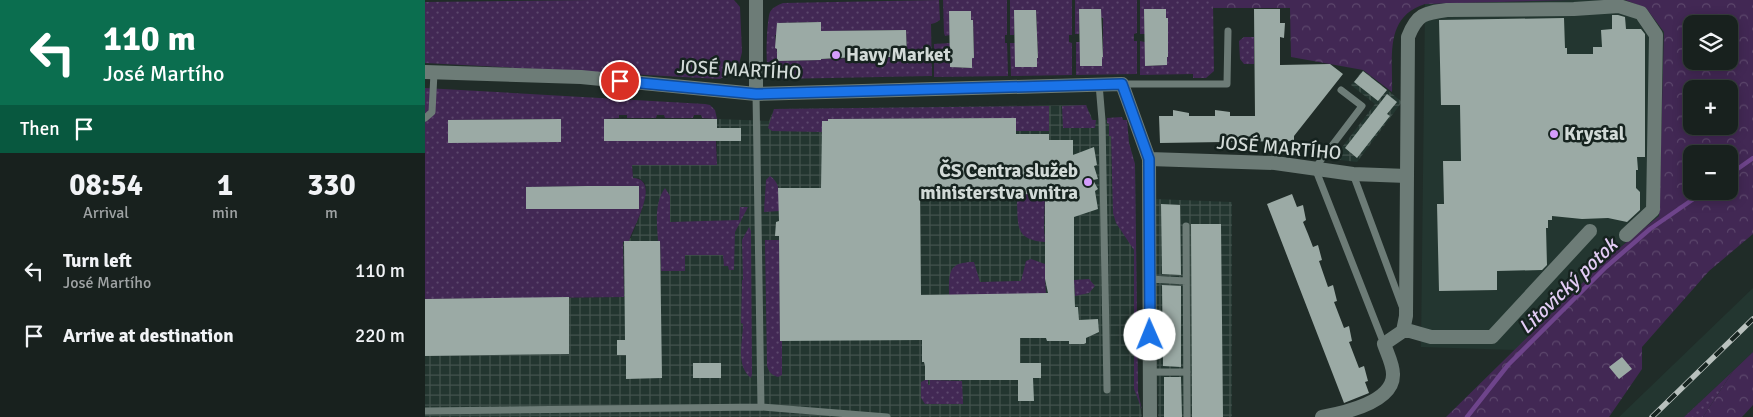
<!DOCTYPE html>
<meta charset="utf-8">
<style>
:root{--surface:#18211e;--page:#212927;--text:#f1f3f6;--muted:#9fa3a4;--line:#363e3c}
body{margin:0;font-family:Signika,sans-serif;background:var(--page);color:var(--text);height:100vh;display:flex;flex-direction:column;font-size:19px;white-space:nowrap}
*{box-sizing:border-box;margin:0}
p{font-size:16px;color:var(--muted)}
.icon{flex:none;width:28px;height:28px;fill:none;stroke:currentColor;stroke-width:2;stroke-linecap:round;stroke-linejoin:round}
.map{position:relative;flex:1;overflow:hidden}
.panel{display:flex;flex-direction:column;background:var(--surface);width:425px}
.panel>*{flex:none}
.banner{background:#0b6e4f;color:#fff;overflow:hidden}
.controls{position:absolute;left:1258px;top:15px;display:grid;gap:10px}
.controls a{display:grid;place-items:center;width:55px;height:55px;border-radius:10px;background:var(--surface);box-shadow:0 2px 12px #0003,0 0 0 1px var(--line);font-size:25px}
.pin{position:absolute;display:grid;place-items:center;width:42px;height:42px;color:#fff;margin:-21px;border:2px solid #fff;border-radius:50%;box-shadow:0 1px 5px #0007}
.me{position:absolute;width:55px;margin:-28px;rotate:359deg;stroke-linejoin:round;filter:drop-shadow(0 0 4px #0008)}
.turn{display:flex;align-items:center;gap:18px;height:105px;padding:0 20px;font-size:22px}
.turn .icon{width:65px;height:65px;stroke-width:2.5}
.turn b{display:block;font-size:35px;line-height:42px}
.then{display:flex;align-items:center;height:48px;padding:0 20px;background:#0003;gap:10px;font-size:19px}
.eta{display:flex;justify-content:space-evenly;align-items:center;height:85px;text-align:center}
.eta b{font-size:30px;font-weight:700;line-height:35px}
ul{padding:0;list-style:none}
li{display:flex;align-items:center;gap:15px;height:65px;padding:0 20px}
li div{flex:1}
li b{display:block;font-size:19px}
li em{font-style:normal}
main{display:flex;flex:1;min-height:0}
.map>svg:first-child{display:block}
</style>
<main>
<section class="panel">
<div class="banner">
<div class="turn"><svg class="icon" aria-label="left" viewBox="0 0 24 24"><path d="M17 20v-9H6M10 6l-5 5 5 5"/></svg><div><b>110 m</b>José Martího</div></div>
<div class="then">Then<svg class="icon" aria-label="arrive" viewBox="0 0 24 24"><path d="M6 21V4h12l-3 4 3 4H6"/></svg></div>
</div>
<div class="eta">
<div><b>08:54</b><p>Arrival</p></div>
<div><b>1</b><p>min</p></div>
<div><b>330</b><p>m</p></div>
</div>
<ul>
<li><svg class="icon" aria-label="left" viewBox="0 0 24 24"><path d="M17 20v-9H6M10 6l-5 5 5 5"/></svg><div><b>Turn left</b><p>José Martího</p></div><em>110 m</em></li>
<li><svg class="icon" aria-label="arrive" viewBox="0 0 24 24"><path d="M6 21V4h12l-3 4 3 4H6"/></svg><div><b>Arrive at destination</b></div><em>220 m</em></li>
</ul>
</section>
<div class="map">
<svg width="1328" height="417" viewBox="0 0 1328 417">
<defs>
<pattern id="industrial-grid" width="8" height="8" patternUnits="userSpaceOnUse" patternTransform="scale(1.25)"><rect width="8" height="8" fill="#233630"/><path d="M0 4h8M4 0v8" fill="none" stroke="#42524d"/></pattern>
<pattern id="grass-dots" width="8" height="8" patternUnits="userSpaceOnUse" patternTransform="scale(1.25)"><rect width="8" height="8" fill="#422854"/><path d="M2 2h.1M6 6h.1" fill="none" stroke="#5c476c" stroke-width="1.8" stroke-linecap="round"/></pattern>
<pattern id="forest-crowns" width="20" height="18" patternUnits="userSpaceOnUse" patternTransform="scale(1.25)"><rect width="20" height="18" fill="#422854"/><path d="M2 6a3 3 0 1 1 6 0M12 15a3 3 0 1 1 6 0" fill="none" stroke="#5c476c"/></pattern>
</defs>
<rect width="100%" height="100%" fill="#202c28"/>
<path fill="#233630" d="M1146,0h54l21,8 18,24 -5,184 -47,38 -97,96 -94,-3 4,-343z
M1328,288v64l-69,65h-65z"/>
<path fill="url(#industrial-grid)" d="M938,70l39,32 -45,60 -24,-3 42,-55 -24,-19z
M661,105l7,15h34l2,23 6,21 3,228 4,25h-717v-118l199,-2 -1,-56 8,-3 12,-31 3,-18 -1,-6 -6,-5h-6l-1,-13h85v-46l52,2 5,-12z
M729,199l78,3v215h-74z"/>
<path fill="url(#grass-dots)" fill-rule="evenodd" d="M166,0h143l6,7 2,45 -4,17 -18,10 -295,-16v-61z
M514,0l1,20 -5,3 -4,1 1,52 -154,3c-6,-4 -9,-8 -11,-16 -1,-7 0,-44 3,-51 3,-5 8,-7 13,-9zM396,22v12l11,-3 74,-1 1,27 -86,2v1l-43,1 -3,-26h2v-12z
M518,0h64v35h-2v8h2l1,33 -74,1v-33l16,-1v24l22,1v-10h2l-1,-38h-2v-9h-22l1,24 -5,1 -1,-3z
M585,0h62v35h-3v7l3,1v32l-61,1 -1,-33h5l23,14 -2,-47h-21l-1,25h-4z
M650,0h62v33l-3,1v7h3v33l-61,1v-33h4v24h21l1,-9h1v-39l-23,-8 -1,24h-4z
M715,0h73l1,71 -8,7h-13v-4l-53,1v-34l5,1v24l21,-1 1,-8 1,-1v-38h-2v-9h-22l1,25h-5z
M819,37h10v27h-10l-4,-5 -1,-18z
M0,88l280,16 5,1 5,5 2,9 -15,-1 -1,-3h-7l-1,3h-28l-1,-3h-7l-1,3h-29v-3h-8v3l-15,1v22h112l1,24h-85l1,13c29,1 0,49 -4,63l-6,1 1,55 -199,2zM136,119l-1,23h-112v-22zM214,186v23h-113v-22z
M661,105l6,15h4l-1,8h-32l-1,-22z
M624,106v25h-33v-13l-188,1v2h-6v11l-50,-1 -4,-3 6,-19z
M697,117l1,3h4l2,23 6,21 3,228 4,18 -8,-21v-139l-18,-27 -3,-10 -2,-77h-2v-12l-2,-1v-5z
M345,176c12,8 9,22 9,35l-15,1 2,-32z
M240,188l5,8v26l69,-2 1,-13h8l-13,25 -1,38h-5l-1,-4h-4l-1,-11h-38v16h-24l-1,-30h-2c-1,-17 -4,-38 7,-53z
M594,194h26l-1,34 1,14c-30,-2 -27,-16 -28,-42h2z
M324,227l2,4 1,143 -1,4c-16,-13 -8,-38 -8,-54l-2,-1 1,-43h1l-1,-40z
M340,240h14l1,101h2v34l-4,2c-6,-2 -10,-5 -11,-12z
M606,259l14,5v15l1,15 -97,1c0,-23 -1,-33 25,-33l6,20 41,-1 5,-20z
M664,279l6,7 -6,7 -14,3 -1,-16z
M1308,371l-30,46h-19z
M500,380h3v5h2v-5l32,1 1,23h-38l-4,-6v-16z"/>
<path fill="url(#forest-crowns)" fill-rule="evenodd" d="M788,0h358l-146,4c-41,13 -32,53 -33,88l-29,-22 -72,-13 -1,-49h-77z
M1200,0h128v234l-44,37 -67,76v22l-33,48h-163l166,-163 47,-38 5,-184 -18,-24zM1266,24h38v37h-38zM1266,89h38v37h-38zM1266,154h38v37h-38z
M1328,352v53l-11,12h-39l30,-46z"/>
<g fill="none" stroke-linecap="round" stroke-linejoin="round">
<path stroke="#6e448b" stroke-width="4.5" d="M1304,175l24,-17
M1042,417l41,-52 98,-98 44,-38 55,-38"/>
</g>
<path fill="#9baaa5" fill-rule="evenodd" d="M654,9h22l2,48h-1v9h-22z
M719,9h22v9h2v39h-1v8l-22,1z
M829,9h26v14h5l-1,15 -4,-1v28l50,-1 13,10 -49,62v5l-134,2 -1,-27h14v-6l16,3v3h26v-6l15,2v4h25z
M589,10h22l2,48h-1v9h-22z
M524,11h22v9h2l1,38h-2v10l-22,-1z
M1187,15h6l7,2 1,12h15l4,5v123h-8l1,13h-2v18l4,4v18l-13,12 -19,-4 -26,1 -30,-3v4h-4v8h-2l1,37 -5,5 -45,1v19l-58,1 -2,-87h7l-1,-43h18l-1,-56h-19l-2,-85 125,-2 1,30h2v6h26v-7h9l-1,-17 11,-1z
M396,22v9l85,-1 1,27h-50l-36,2v1l-44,1v-12l-2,-1 2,-25z
M938,71l24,19 -9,11 -24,-19z
M962,94l10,8 -10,12 3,2 -33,42 -12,-10z
M591,118v16h33v6h24v15l21,-8 3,18 -3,1 4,13 -5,1 5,9 -3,2 3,18 -24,8v63l1,27h3l1,13 19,-1 1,13 -13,6v5l-2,1h-15v-3h-22l-1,-3h-26v25h21v15h-8l1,23h-16v-21h-93v-14l-1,-4h-2v-22l-142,1 -1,-105h-4l1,-14 3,-1 -1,-33h43l1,-67h6v-2zM620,194v85l3,14 -127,2 -1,-96h14v-4z
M136,119v23l-113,1v-23z
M179,119h113v9h24v13h-137z
M162,186h52v23h-113v-22z
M867,194l5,13 6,-2 3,15 -3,2 5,12 5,13 5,-2 4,15 -3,1 9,26 5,-2 4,16 -3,1 10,26 5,-2 3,15 -3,1 10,26 5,-2 4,15 -3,1 4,11 -25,10 -77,-199z
M736,204l19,1 1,70 -19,-1z
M766,224h30l2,193h-31z
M199,241h36l2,137 -36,1v-24h-9v-15h8z
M737,285l19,1v81l-18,-1z
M144,297v57l-144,2v-57z
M1197,357l10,12 -13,10 -10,-12z
M268,363h28v15h-28z
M739,377h17l1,40h-18z"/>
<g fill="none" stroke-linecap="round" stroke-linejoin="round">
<path stroke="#6d7c77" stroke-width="7" d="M674,84l3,36 5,270
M697,84h105l1,-53
M916,90l21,16 -47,62 69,176
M331,94l5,313
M0,118l7,-6 2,-39
M928,174l49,132
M761,226l1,191
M724,279l37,2
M725,372h37
M0,411l336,-4 126,10"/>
<path stroke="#6d7c77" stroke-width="14" d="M331,0v94
M0,72l156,5 175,17 366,-10 27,75 1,258
M724,159l126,4 78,11 54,2
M978,331h7l21,6h61l98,-106
M897,417c22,-4 72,-15 71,-43 0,-10 -6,-21 -9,-30l19,-13 3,-15 2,-279c9,-23 16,-24 39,-27l127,-1 45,-3 22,7 15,22 -3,175 -27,25"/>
<defs>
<path id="rail" d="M1227,417l101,-98"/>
</defs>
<use href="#rail" stroke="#b9c1be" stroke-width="5.5"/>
<use href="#rail" stroke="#16231f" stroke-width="4" stroke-dasharray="11" stroke-linecap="butt"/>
</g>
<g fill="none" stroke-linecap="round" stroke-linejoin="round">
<defs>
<path id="route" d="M195,81l136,13 366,-10 27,75 1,176"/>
</defs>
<use href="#route" stroke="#114b97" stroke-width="12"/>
<use href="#route" stroke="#1a73e8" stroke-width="9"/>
</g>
<g fill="#d49cfc" stroke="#16231f" stroke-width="2">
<circle cx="411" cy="55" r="5"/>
<circle cx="1129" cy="134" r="5"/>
<circle cx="663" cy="182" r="5"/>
</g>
<g text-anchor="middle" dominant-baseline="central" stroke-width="5" stroke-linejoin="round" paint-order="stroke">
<g font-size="19" font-weight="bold" fill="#d2dad7" stroke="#16231f" text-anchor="start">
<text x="421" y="55">Havy Market</text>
<text x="1139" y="134">Krystal</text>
<text x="653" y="171" text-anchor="end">ČS Centra služeb<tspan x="653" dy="22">ministerstva vnitra</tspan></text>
</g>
<g font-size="19" fill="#d2dad7" stroke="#16231f">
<text transform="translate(314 70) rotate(3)">JOSÉ MARTÍHO</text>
<text transform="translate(854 148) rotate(5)">JOSÉ MARTÍHO</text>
</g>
<g font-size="20" font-style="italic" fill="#e3ccf5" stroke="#16231f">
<text transform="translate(1143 286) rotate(-44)">Litovický potok</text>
</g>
</g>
</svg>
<div class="controls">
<a><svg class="icon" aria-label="layers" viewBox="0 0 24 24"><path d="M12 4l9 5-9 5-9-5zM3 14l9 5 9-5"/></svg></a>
<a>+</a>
<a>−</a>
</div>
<div class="pin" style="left:195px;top:81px;background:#d93025"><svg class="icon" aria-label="arrive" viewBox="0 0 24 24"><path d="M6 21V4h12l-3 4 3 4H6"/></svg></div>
<svg class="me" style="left:725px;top:335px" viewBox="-20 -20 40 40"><circle r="19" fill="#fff"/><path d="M0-13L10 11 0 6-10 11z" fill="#1a73e8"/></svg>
</div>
</main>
